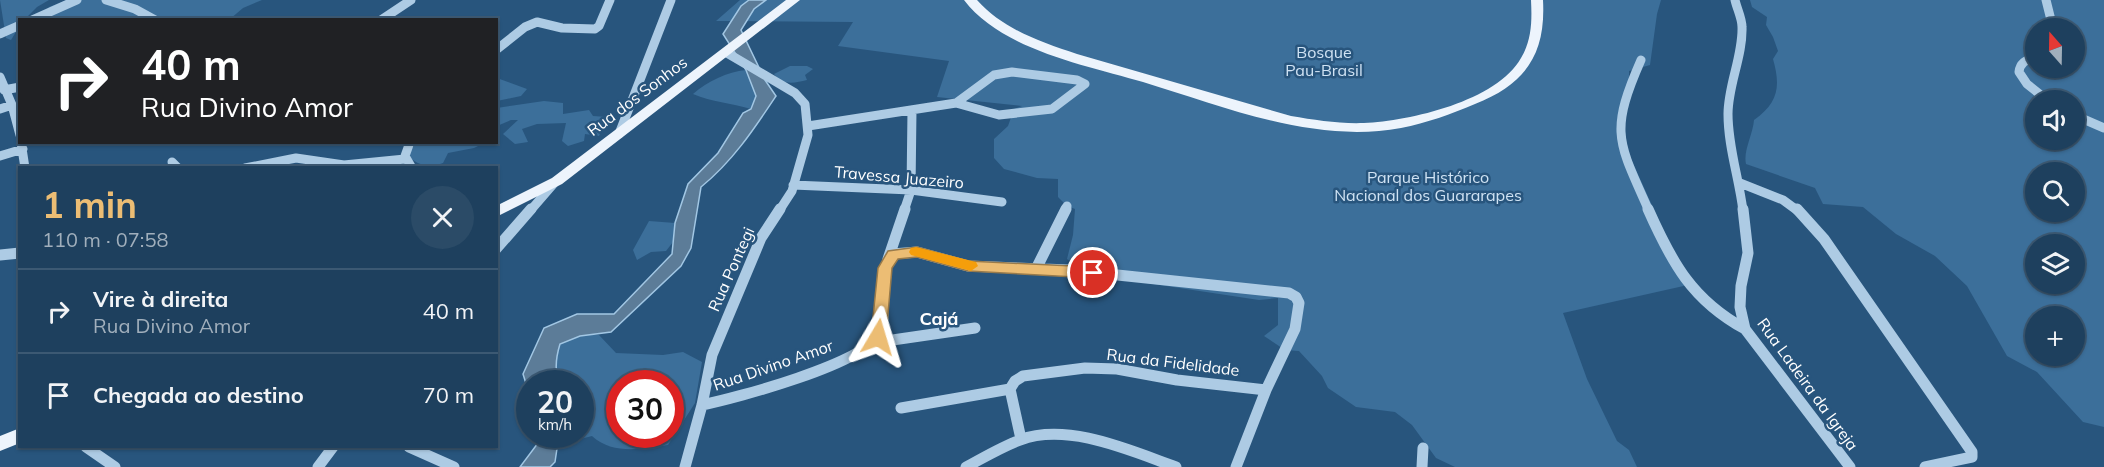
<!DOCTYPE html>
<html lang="pt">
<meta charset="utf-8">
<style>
:root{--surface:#1e405e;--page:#2b4b67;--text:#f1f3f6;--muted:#a1afbc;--line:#3c5973;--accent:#ecbd74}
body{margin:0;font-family:Mulish,sans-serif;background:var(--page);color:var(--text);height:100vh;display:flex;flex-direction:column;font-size:22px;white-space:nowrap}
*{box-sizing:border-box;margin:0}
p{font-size:20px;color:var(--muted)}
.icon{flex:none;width:33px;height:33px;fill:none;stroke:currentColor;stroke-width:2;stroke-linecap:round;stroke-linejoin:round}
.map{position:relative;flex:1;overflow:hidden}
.details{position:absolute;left:18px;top:166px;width:480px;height:282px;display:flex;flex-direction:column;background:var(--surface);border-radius:0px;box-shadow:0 2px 4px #0004,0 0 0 2px var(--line)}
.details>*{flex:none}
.top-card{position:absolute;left:18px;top:18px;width:480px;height:126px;border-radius:0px;box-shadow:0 2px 4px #0004,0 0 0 2px var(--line);background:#202124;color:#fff;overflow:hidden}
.needle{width:39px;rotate:340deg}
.fabs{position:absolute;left:2025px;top:18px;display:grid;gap:12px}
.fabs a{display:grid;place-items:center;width:60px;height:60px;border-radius:50%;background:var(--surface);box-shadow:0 2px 4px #0004,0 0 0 2px var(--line);font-size:30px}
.speed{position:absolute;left:516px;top:370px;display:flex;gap:12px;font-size:30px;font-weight:700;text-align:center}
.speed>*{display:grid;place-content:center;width:78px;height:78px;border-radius:50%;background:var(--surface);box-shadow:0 2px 4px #0004,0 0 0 2px var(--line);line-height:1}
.speed small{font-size:15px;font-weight:400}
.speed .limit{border:9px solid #d22;background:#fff;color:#111}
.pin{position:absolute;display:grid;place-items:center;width:51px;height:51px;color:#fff;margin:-26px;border:3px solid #fff;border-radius:50%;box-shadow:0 2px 6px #0007}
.me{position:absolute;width:66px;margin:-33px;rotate:7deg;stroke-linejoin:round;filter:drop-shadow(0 0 4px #0008)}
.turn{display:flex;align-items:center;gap:21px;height:126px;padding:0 24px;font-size:27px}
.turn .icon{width:78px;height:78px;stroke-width:2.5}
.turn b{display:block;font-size:42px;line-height:51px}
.round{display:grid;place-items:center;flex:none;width:63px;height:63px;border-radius:32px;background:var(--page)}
.summary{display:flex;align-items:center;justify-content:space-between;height:102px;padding:0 24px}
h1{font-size:36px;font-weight:700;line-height:45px;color:var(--accent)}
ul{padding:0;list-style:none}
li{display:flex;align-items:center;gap:18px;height:84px;padding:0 24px;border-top:2px solid var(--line)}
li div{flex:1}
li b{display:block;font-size:22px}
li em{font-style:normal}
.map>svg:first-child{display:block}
</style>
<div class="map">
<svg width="2104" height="467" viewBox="0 0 2104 467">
<rect width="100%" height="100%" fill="#28557d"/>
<path fill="#3c6f9a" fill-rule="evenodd" d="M0,0h49l-12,7 -12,12 -5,1 -1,7 -8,13 -5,-2z
M67,0h195l-19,8 -13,11 -192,1 11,-13z
M740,0h921l-4,14 -7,51 -21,6v13l-11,46 70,155 -125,28 24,66 30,62 12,9 8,17h-182l-19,-9 -24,-33 -17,-13 -39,-5 -28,-19 -6,-12 -23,-25 -14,-1 -21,-14 14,-11v-27l-19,2 -172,-26 -20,-15 6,-24 2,-26 -8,-3 -9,-9v-18l-21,-1 -33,-9 -10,-11v-19l14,-13 6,-17 8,-3 -85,-9 12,-36 -111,-15 15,-24 -137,-1z
M1750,0h354v427l-21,-5 -46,-50 -30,-16 -40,-70 -32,-30 -39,-22 -33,-27 -40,-3 -8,-16 -69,-24c-3,-13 7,-30 8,-44 24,-17 27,-33 19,-61l5,-8 -5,-14 -7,-12 1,-8 -15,-10zM2036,28h38v40h-38zM2036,100h38v40h-38zM2036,172h38v40h-38zM2036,244h38v40h-38zM2036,316h38v40h-38z
M790,66h17l6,3 -8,6 2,5c-12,3 -25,6 -33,-6z
M746,70l10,25 -5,14c-20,-6 -39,-7 -58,-15 15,-13 34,-22 53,-24z
M497,78l30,11 -6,7 -24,5z
M544,101l19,2v11l26,-4 4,6 14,1 -8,19 -14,-2 -1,7 -16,5 -6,-5 4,-18 -29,1 -15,5 6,13 -13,2 -12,-10 15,-14h-7l-14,6v-18z
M417,143h67l-10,5 -26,5 -5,10c-16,6 -25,2 -38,-9z
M649,221l26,2 -2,19 -7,9 -15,1 -14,8 -4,-10z
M577,314l37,1 -33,20h18l17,18 47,2 20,-3 19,10 -7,41 -27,42c-25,4 -56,10 -76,-9l-27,7 -21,-7 36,-1v-51h-11l-1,-3 -12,3 -6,-56zM620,384h50v51h-50z"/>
<path fill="#5c7c98" stroke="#a2c7e4" stroke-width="1.5" d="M749,0h17l-12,9 -13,21 24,50 11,16c-22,33 -43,65 -75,91l-10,61 -10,18 -70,66 -31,4 -20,8c-4,13 -6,28 0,40h-30l-2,6 -5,-16 21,-46 33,-14h37l58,-60 3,-31 13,-39 30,-31 25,-40 8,-4 5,-13 -10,-26 -23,-36 18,-28z
M544,435h15l-4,27 -5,5h-30z"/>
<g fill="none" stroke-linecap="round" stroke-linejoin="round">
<path stroke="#adcbe4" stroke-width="9" d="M106,0l29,9 20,11
M1735,0c2,9 7,18 7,27 1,29 -14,58 -14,87 0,33 11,64 15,97
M2046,0l7,28
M32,20l45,-20
M381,20l30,-20
M0,34l20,-9
M496,50l29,-23 12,-5 25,6 33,1 4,-3 11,-26
M727,53l68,40 10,11 3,31 -16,56 -13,20
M2036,56c-9,4 -16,6 -17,16l8,12 20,16
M1641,60c-32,73 -23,81 8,151
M1012,72l65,8 8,4 -33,25 -53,6 -43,-12 38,-28z
M0,77l12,28 8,30
M4,90l16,-3
M0,109l12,-4
M2074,115l30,13
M808,126l148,-23
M619,134l52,-134
M21,142l4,26
M410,142l-5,14 7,12
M0,156l23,-7
M172,162l6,6
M245,168l51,-10 48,7 61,-6
M1740,183l43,17 15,11
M793,185l118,5 91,12
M530,211l26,-30
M904,211l7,-21 1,-80
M1065,211l2,-5"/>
<path stroke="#adcbe4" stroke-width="11" d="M1648,209c24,54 44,91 97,120
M1743,209l5,44 -7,33 -1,21 5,22 105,138
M1797,209l27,30 148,213v5l-47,10
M496,249l35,-40
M0,255l20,-2
M888,259l17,-50
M1036,269l30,-60
M872,343l103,-15
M702,405c34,-7 162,-41 177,-71 11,-23 -6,-51 14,-80l24,-2 51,14 102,4 219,23 7,4 3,6 -4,26 -29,61 -30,77
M901,408l109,-19
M1021,439l-11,-50 5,-8 8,-5 62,-8 32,1 60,11 89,10
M86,447l29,20
M409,447l45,20
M318,467l15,-20
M685,467l17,-62 10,-50 49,-117 19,-29
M966,467c17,-9 35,-20 54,-27 48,-18 111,11 156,27
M1422,467l1,-19"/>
<path fill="#edf4fc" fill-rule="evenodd" d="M786,0h14l-238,184 -66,33v-11l56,-28z
M964,0h13c26,29 63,42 100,54l214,62c24,4 49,8 73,7 46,-2 133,-22 157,-65 11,-18 11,-38 10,-58h12c3,55 -18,84 -68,104 -24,10 -48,19 -74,24 -87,16 -176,-21 -258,-46 -57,-17 -141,-32 -179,-82z
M20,428v15l-20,8v-15z"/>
</g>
<path fill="#ecbd74" stroke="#997b4b" stroke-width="1.5" d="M917,247l51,14 125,6 7,6 -7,5 -125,-7 -51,-14 -19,2 -6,9 -6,69 -2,4h-11l-2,-4 7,-69 10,-17z"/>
<path fill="#f59e0b" d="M916,247l60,15 2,4 -7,5 -60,-16 -2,-3 2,-4z"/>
<g text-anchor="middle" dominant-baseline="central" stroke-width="5" stroke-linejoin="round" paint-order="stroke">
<g font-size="16" fill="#d0e3f4" stroke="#28557d">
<text x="1324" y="52">Bosque<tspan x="1324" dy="18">Pau-Brasil</tspan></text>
<text x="1428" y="177">Parque Histórico<tspan x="1428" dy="18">Nacional dos Guararapes</tspan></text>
</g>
<g font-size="16" fill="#fff" stroke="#28557d">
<text transform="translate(637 96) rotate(-37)">Rua dos Sonhos</text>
<text transform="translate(899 177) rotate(5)">Travessa Juazeiro</text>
<text transform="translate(731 269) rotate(-66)">Rua Pontegi</text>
<text transform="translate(1173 362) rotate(7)">Rua da Fidelidade</text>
<text transform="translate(773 365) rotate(-19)">Rua Divino Amor</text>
<text transform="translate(1808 384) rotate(54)">Rua Ladeira da Igreja</text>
</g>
<g font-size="18" font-weight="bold" fill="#fff" stroke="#28557d">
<text x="939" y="318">Cajá</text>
</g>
</g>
</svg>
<div class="fabs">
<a><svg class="needle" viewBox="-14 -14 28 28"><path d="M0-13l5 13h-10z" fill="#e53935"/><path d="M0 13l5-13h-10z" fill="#a1afbc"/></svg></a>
<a><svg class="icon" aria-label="sound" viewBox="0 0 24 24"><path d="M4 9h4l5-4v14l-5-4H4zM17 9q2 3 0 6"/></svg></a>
<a><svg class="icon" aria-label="search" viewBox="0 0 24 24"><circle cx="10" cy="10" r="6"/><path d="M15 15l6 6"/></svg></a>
<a><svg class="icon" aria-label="layers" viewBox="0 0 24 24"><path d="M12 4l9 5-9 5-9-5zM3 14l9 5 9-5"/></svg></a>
<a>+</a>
</div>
<div class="speed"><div>20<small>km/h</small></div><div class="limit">30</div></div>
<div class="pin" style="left:1093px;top:273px;background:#d93025"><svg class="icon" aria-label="arrive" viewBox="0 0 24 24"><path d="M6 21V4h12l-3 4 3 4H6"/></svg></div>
<svg class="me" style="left:878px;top:337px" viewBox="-20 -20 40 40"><path d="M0-17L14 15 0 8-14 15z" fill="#ecbd74" stroke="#fff" stroke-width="4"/></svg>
<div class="top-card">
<div class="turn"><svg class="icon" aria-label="right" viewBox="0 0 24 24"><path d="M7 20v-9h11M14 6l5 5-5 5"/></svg><div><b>40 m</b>Rua Divino Amor</div></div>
</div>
<section class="details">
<div class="summary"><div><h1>1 min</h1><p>110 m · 07:58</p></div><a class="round"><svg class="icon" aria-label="close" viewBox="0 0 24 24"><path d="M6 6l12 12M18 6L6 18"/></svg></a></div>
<ul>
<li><svg class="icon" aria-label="right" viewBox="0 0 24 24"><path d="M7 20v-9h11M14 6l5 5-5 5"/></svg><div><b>Vire à direita</b><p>Rua Divino Amor</p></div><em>40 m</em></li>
<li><svg class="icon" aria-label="arrive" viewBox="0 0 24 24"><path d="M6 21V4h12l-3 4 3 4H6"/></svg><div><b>Chegada ao destino</b></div><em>70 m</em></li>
</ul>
</section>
</div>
